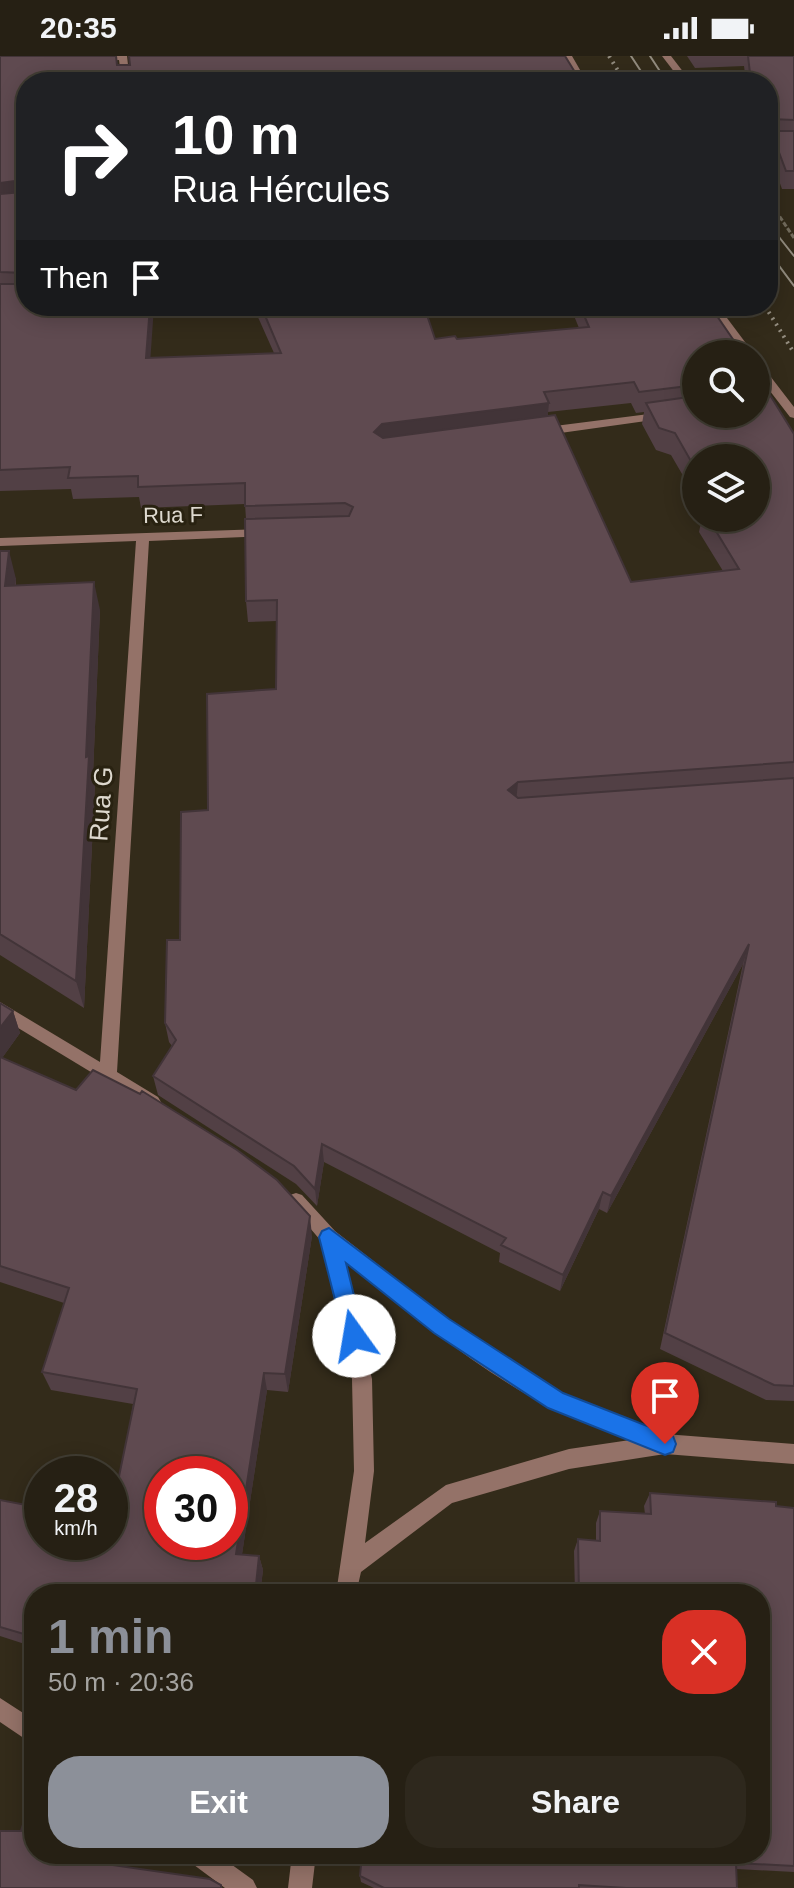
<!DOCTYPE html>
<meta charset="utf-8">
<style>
:root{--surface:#262014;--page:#2e281d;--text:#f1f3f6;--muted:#a4a3a0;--line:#423e34;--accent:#8c9099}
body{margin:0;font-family:Arial,sans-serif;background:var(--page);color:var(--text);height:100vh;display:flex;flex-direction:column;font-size:30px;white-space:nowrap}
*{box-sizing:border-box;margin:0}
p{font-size:26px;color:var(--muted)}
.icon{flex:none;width:44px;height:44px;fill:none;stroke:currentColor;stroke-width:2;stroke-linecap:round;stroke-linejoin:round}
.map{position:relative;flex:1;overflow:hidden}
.side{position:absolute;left:24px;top:1528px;width:746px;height:280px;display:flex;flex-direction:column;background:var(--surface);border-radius:32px;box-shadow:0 4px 20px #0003,0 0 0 2px var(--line)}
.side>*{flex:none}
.banner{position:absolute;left:16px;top:16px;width:762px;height:244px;border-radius:32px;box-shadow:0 4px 20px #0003,0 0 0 2px var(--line);background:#202124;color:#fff;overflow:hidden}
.tools{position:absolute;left:682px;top:284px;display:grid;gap:16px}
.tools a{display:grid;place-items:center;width:88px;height:88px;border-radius:50%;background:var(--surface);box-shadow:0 4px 20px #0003,0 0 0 2px var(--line);font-size:40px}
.speed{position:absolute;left:24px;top:1400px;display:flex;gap:16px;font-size:40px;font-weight:700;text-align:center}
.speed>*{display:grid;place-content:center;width:104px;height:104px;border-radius:50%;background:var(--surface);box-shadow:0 4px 20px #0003,0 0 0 2px var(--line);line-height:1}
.speed small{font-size:20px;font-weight:400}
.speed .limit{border:12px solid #d22;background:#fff;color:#111}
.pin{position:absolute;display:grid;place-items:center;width:68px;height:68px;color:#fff;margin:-82px -34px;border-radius:50% 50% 50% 0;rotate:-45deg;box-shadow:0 0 8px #0007}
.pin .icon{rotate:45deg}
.me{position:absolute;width:88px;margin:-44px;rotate:347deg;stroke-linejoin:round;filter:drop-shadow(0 0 6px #0008)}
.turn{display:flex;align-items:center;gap:28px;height:168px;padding:0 24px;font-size:36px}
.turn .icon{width:104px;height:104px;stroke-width:2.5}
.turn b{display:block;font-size:56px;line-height:68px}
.then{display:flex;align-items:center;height:76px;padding:0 24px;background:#0003;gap:16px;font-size:30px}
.round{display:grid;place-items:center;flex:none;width:84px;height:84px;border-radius:32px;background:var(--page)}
.summary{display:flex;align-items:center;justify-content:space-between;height:136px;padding:0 24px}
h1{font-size:48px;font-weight:700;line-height:60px;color:var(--accent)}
.button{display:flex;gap:16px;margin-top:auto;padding:16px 24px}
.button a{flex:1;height:92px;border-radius:32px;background:var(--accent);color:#fff;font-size:32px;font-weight:700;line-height:92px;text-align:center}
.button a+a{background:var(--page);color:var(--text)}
.status{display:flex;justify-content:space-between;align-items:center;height:56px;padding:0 40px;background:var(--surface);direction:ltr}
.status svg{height:22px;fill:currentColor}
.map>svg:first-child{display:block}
</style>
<div class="status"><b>20:35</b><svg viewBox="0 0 49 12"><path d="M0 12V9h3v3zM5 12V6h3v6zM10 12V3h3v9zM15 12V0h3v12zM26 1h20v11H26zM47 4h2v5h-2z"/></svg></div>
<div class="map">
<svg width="794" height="1832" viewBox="0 0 794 1832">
<rect width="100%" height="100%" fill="#332b1a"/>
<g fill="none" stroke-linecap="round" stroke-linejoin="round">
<path stroke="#736c5d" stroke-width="3" stroke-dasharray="5 2" stroke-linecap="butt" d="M768,143l26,39"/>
<path fill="#947268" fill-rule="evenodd" d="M127,0l3,26h-8l-3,-22 -25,2 -4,-3 4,-3z"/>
<path fill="#947268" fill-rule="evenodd" d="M564,0h8l15,26h-8z
M662,0h9l20,26h-9z
M708,250h10l36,48h-12z
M756,306l4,1 34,44v11l-4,-1 -34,-44z
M696,352v6l-157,22 -6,-4 6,-4z
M266,473l4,1v6l-121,5 -32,531 41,25 3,5 -3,5 -6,2 -152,-92v-15l100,60 36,-521 -136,5v-8z
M296,1137l6,2 33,36 114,89 114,73 102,41 129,10v20l-129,-10 -96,15 -117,34 -91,69 -5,22h-20l18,-123 -2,-92 -31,-138 -34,-40 3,-6zM343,1203c63,50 135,112 207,148 25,13 54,22 80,33l-61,9 -123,36 -81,58 9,-72 -2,-92z
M0,1642l34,22v25l-34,-23z
M186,1798h31l36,26 4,8h-32l-35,-26z
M292,1798h24l-4,34h-24z"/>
<path stroke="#938c7f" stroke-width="2" d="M631,0l17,26
M650,0l17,26
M768,167l26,33
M768,195l26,35"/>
<path stroke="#938c7f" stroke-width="4" stroke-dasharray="2 5" stroke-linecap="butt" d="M609,0l16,26
M765,250l29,47"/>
</g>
<path fill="#524045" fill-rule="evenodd" d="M0,0l117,9 448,-9 -539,26 124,276 124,-5 -21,-47h171l11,33h22l122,-11 -9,-22h134l-8,48v60l62,-27 36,47v967l-28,-1 -106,-51 83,-385 -136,249 -8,-4 -39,82 -61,-29 1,-9 -176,-91 -7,44 -21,-22 -138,-89 -5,-19 19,-30 -3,-4 -4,-19 15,-83 28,-130 68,-121 1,-68 -29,1 -2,-21v-82l-1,-15 -104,4 -2,-11 -66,2 -2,-10 -71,2zM631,347l5,10 8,-1 -2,12 14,26 15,5 25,43v-40l60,60h-54l-3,14 24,39 -92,11 -83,-166v-4z
M687,0h107v133h-12l-14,-39 2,-13h-2v-55h-22l-2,-16 -49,2z
M0,495l16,28v7l84,24 -7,164 2,10 -11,224 -84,-53z
M0,947l13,8 7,22 -18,25 310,178 -24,156 -21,-2 -25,164 17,2 4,14 -3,24h-226v53l-34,-11v-136l110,42 23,-138 -82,-14 -9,-18 22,-69 -64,-21z
M650,1437l144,15v364l-58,-3 1,19h-363l-13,-6 -1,-6 400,-282h-185l-1,-43 4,-12 18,2v-18l4,-12 45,3 -1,-8z"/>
<path fill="#423438" d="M22,124l4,20 -26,4v-21z
M150,250h4l-5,73 -3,-21z
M549,347l-2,21 -164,21 -9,-13 8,-8z
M9,495l7,28 -4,36 -7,-29z
M94,526l6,28 -7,164 2,10 -11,224 -8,-27z
M518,726l-2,21 -8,-13z
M749,888l-6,20 -136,249 4,-17z
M13,955l7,22 -20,28v-33z
M322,1088l2,18 -7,44 -2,-17z
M603,1136l-4,17 -39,82 3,-16z
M310,1160l2,20 -24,156 -3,-18z
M264,1317l3,17 -27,178 -4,-14z
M259,1500l4,14 -3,24h-5z
M107,1798h9l-4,16 -7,-6z"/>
<path fill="#5f4a50" stroke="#423438" stroke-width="2" fill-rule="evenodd" d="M0,0h116l1,9h13l-1,-9h436l16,26h-555v224h124l-4,52 135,-5 -20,-47h163l11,33 20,-3 2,3 132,-12 -9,-21h124l6,10h7l26,38h-47v31l-57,7 -5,-10 -90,10 5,11 -167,21 -8,8 9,6 172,-23 76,167 108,-13 -31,-51h48v-60h-60v12l-21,-37 -16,-5 -13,-25 50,-7v18h60v-41l3,4 -1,10h7l29,47v328l-276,20 -10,8 10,8 276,-20v608l-20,-1 -109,-52 84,-389 -138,252 -8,-4 -40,83 -62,-30 5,-7 -184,-94 -7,45 -21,-23 -141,-90 23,-36 -11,-17 2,-83h13l1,-128 27,-2 -1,-116 69,-5 1,-89 -31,1 -1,-82 104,-3 4,-9 -8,-4 -100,3v-23l-107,4v-11l-70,2 2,-11 -70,3v-186h22l2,-11 -24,-1v-78l22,-2 3,-9 -3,-3 -22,3z
M748,0h46v64l-23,-1 -3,6v-43h-17z
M771,75h23v40h-8z
M0,495h9l-4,35 89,-4 -8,175 3,-1 -13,225 -76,-47z
M0,947l13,8 -13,17z
M0,1001l76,33 17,-20 47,24 2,-3 95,59 40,30 33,36 -25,158 -21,-1 -28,181 23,2 -4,38h-221v43l-34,-10v-127l42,8v34h68v-22l27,-131 -95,-17 27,-84 -69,-22zM162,1418h68v68h-68z
M650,1437l126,9v4l18,2v358l-58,-3 1,25h-111l-47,-3v3h-195l-24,-12 2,-22h398v-260h-181l-1,-55 22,2v-30l51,3z
M25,1762l9,1v35h73l-2,10 105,15 11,6v3h-221v-57h21z"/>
<path fill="#1a73e8" stroke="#114b97" stroke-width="2" d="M329,1172l120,91 114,74 110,43 3,8 -3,8 -8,3 -117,-47 -114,-75 -88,-70 18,73 -3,7 -7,3 -8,-3 -27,-106 3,-6z"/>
<g text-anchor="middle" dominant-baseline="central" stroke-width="6" stroke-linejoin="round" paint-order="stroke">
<g font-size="22" fill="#ddd8ce" stroke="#292211">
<text transform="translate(173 459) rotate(-1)">Rua F</text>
</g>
<g font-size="26" fill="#ddd8ce" stroke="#292211">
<text transform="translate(101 748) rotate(-86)">Rua G</text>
</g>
</g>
</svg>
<div class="tools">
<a><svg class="icon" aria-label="search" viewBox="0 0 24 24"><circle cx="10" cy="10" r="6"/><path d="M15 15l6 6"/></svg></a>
<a><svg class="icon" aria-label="layers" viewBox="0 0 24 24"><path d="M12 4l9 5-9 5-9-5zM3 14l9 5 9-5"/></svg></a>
</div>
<div class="speed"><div>28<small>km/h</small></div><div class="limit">30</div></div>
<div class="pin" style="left:665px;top:1388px;background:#d93025"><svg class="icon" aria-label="arrive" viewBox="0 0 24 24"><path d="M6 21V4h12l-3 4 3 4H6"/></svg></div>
<svg class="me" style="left:354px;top:1280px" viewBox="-20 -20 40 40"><circle r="19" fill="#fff"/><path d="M0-13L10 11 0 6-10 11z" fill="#1a73e8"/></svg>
<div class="banner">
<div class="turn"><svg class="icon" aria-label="right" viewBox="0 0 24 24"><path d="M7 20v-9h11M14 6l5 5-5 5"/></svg><div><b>10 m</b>Rua Hércules</div></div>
<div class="then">Then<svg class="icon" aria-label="arrive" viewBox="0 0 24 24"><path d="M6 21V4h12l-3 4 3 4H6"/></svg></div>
</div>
<section class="side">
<div class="summary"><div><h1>1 min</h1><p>50 m · 20:36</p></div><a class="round" style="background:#d93025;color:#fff"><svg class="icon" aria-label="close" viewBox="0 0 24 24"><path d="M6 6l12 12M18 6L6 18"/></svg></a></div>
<div class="button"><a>Exit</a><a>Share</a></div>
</section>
</div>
